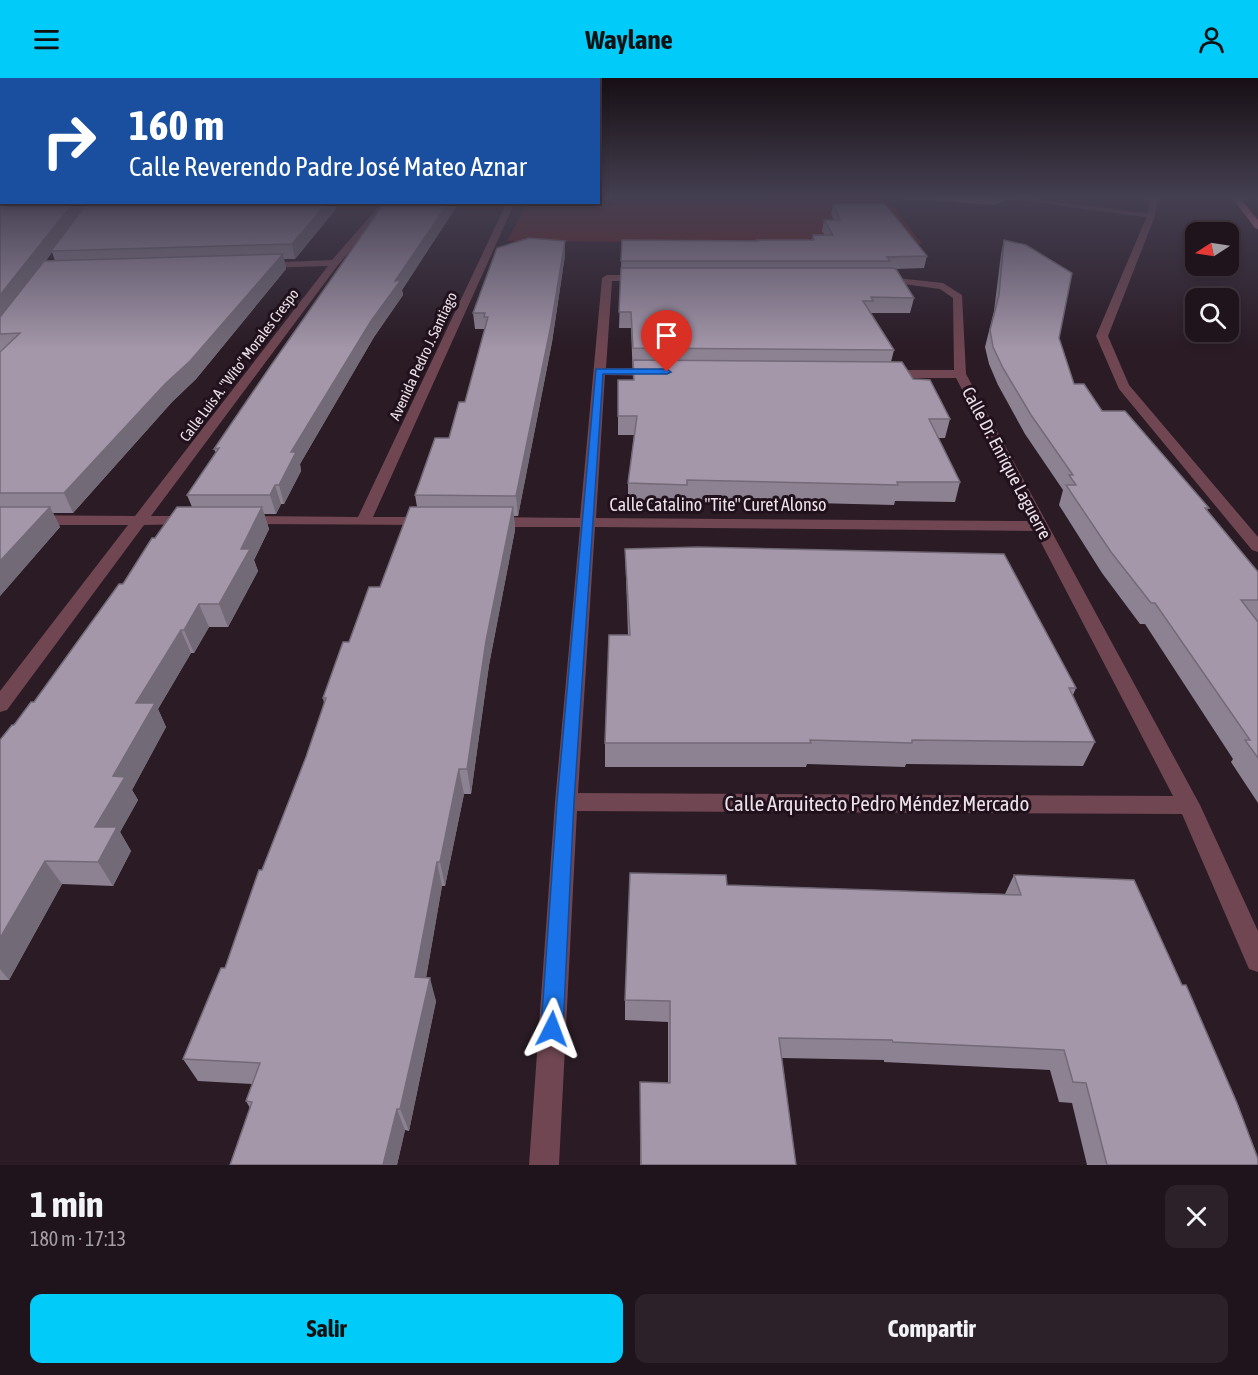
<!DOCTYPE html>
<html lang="es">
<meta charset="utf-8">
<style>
:root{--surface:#20141c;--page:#2d2129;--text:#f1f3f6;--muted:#a29ea3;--line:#3d333b;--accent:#01cbf9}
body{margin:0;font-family:"Asap Condensed",sans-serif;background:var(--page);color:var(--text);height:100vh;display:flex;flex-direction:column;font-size:22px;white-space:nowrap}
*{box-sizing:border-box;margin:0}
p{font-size:20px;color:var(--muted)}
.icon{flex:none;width:33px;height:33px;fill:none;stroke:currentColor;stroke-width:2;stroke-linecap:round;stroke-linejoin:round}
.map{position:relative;height:1087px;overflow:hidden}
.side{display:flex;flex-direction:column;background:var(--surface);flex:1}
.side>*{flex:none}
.hud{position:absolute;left:0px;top:0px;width:600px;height:126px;box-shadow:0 3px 9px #0003,0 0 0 2px var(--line);background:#1a4fa0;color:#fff;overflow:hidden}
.needle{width:39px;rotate:258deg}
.buttons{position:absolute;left:1185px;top:144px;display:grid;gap:12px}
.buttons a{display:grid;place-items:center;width:54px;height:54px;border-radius:12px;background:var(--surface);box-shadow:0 3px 9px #0003,0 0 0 2px var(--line);font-size:30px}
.pin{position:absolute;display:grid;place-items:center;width:51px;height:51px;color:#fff;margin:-62px -26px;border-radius:50% 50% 50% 0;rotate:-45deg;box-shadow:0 0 6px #0007}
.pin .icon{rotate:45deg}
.me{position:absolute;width:66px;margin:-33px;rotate:3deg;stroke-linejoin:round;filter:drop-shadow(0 0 4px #0008)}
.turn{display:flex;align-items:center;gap:21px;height:126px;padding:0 30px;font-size:27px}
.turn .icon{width:78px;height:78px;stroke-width:2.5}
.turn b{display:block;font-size:42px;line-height:51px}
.round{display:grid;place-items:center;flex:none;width:63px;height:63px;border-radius:12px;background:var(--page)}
.head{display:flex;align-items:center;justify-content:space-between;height:102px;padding:0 30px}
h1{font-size:36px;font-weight:700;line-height:45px}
.button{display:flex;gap:12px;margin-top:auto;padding:12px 30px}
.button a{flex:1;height:69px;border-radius:12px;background:var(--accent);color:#111;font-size:24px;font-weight:700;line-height:69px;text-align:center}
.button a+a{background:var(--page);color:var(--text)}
header{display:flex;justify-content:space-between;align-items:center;height:78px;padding:0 30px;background:var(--accent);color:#111;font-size:27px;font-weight:700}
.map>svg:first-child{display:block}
</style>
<header><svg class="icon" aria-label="menu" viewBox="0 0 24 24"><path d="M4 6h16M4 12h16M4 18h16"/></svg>Waylane<svg class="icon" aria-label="person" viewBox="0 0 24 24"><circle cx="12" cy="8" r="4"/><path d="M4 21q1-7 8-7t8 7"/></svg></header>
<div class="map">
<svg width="1258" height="1087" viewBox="0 0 1258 1087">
<rect width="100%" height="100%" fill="#2a1b25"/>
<path fill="#672220" d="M599,120h288l35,46 -415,-3 20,-38 71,-1z"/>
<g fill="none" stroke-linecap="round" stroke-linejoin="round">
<path fill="#6f4651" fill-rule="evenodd" d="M1006,120h19l126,16 4,2 -4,2z
M307,124l83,1 -52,62 -187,251h39l8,5 -2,3 -52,1 -137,185 -7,2v-21l128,-166h-128v-10l135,1 193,-250 -67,2 -3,-1v-4l74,-3 48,-55 -70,1h-3z
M507,124h8l-142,315h54l6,2 2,3 -2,3 -197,-1 -2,-3 2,-3 6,-2 116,1z
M607,197h36l5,3 -5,3h-31l-6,87h50l6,4 -6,4 -51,-1 -9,143 434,3 -74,-143h-72l-6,-4 6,-4h70l-1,-72 -13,-9 -59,-8 -5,-3 2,-2 65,7 19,12 4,79 234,431 58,126v41l-9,-3 -67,-155 -605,-3 -18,354h-30l26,-363 25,-275h-89l-8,-5 8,-5 89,1 22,-240zM595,449l440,4 138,265 -595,-3z"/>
<path fill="#6f4651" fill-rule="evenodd" d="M1150,120h8l-3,18 -47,120 21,49 129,152v15l-6,-2 -133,-161 -23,-53 51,-120z"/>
<path fill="#db7795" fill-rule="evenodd" d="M1232,120h8l18,22v9l-3,-1z"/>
</g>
<path fill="#8d8292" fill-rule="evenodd" d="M0,120l2,4h333l1,7 -41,50h-11l2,10 -90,110 -24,23 -99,111h-20l7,14 -60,69zM52,174l3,9h-9z
M907,120h100l-1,2 -11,5z
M385,124h72l1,2 -56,86 1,5 -29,42 -74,127 1,7 -17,33h-3l-5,10h-12l5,15 -15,31 4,11 -30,56h-19l-15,26h-3l-33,56 8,18 -34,63 6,10 -18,32 11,19 -18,35 -51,-2 -53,96h-9v-240l34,-38 89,-118 32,-46 37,-31 -5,-12 29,-42 -2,-4z
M833,126l94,52 -3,12 -29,1 19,29 -4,15h-39v1l23,36 -3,12 22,17 37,40 -5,19h-7l22,44 -5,20 -60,-1 -1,4 -208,-5v5l-58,-2v-20l6,-48h-16v-55h15l-2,-52h-12l3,-88 135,1v-1h55l1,-5h12l-3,-4 2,-11h10l-3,-6z
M1004,162l55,98 15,46 135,124 -2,2 51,62v49h-1l1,1v181l-27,-41 2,-3 -88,-135h-5l-38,-51 -43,-68 4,-15 -38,-56 -27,-49 -9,-21 -4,-17 9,-36 7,-57z
M565,177l-13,87 -34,174h-4l1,14 -26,135 -18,129h-7l-19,92h-3l-16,92 10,23 -27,130 -4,-1 -8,35h-167l20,-57 -4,-7 6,-17 -54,-3 -15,-22 42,-91 81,-211 18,-54 -1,-5 26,-56 31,-55 37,-80 -2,-12 34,-57 16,-36 20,-73h-10l-2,-16z
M625,471l451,139 -3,7 22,47 -12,24 -177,-2 -1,3 -98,-3 -1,3h-201v-24l23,-108z
M1014,797l244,290h-171l-15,-62 -13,-1 -9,-32 -166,-8v-2l-102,-2 14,107h-156v-83l28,1v-61l-43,-2v-20l102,-115 278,9z"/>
<path fill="#736a77" d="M997,120h10l-1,2 -11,5z
M74,124h12l1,4 -36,45 1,1 -52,69v-26z
M328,124h7l1,7 -41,50 -3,-15z
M449,124h8l1,2 -56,86 1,5 -29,42 -74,127 1,7 -17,33 -5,-19 12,-33 104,-171z
M565,163v14l-13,87 -34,174 -2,-20z
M283,176l3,15 -90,110 -24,23 -99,111 -9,-20z
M275,407l6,19 -5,10 -6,-19z
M50,429l10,20 -60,69v-35z
M262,429l7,22 -15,31 4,11 -30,56 -9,-23 22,-55z
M513,429l2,23 -26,135 -18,129 -4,-25 19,-128z
M199,526l10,23 -15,26 -10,-23z
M181,552l10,23 -33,56 8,18 -34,63 6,10 -18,32 11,19 -18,35 -15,-24 -3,-35 18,-51 23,-73z
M459,691l5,25 -19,92 -5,-24z
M45,783l17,23 -53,96 -9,-11v-31z
M437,784l5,24 -20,114 -7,-23z
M430,900l6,23 -27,130 -9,-22z
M397,1031l8,21 -8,35h-14z"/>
<path fill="#a497aa" stroke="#736a77" stroke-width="1.5" d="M0,120h2v4h72l-74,93z
M88,124h240l-36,42 -241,7z
M385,124h64l-54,79 6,-1 -30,41 -80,131h5l-17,33h-4l-5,10h-83l32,-47 -5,1 58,-85z
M833,126h52l42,52 -40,1 3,4h-269l1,-21 136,1 -1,-1h57l-1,-5h20l-9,-15h16z
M529,160l36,3 -14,84 -35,171 -101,-1 20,-57h14l10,-36h6l23,-85h-4l1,-4h-12l24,-65z
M1004,162l22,5 46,28 -13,65 15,46h10l18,27h23l84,97h-4l53,64v28h-17l17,22v136l-13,-18h5l-95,-137h-4l-40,-51 -45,-67h10l-7,-10h4l-42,-60 -28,-47 -10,-21 -3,-17 9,-35z
M283,176l-93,107 -25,23 -101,109h-64v-141l20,-19 -20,1v-17l44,-56z
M621,190h272l3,1 18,29 -43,-1 2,4h-10l31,49 -261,-2 -2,-36h-12z
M633,282l269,2 11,17 17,1 20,39h-21l31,63h-63l1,3 -211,-5v5l-59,-2 9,-67h-19v-36h16z
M0,429h50l-50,54z
M177,429h85l-21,42h9l-31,55h-20l-15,26h-3l-45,73h19l-42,73 12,1 -30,50h22l-19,35 -53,-1 -45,77v-198l12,-15h2l17,-23h3l85,-118h4l29,-46h3z
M410,429h103l-27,134 -19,128h-8l-19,93h-3l-22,115 15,1 -30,131h-3l-14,56h-153l22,-63 -6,-1 14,-38 -77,-4 38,-91h4l34,-98h3l44,-113 20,-59h-3l20,-56h6l20,-55h11z
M698,469l306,7 72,134h-7l26,54 -183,-2v3l-102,-3 1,3h-206l4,-108h21l-5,-86z
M630,795l96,2 1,10 294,10 -7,-20 120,5 48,105h4l51,118 21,56v6h-151l-21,-82 -13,-1 -9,-32 -171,-8 -1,-2 -113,-2 17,127h-155l-1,-83 30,1v-82l-45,-1z"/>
<linearGradient id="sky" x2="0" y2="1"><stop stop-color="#170f14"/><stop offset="0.44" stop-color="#443f51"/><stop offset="1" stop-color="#443f51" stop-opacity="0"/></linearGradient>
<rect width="1258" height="272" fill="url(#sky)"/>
<path fill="#1a73e8" stroke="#114b97" stroke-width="1.5" d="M596,291h71l4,3 -4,2h-64l-29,428 -11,227 -4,7 -7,3 -7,-3 -4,-7 16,-227z"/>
<g text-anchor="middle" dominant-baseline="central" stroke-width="6" stroke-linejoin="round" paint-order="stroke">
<g font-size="15" fill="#ede2e9" stroke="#20111c">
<text transform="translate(423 278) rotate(-65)">Avenida Pedro J. Santiago</text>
<text transform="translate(239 287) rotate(-53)">Calle Luis A. "Wito" Morales Crespo</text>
</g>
<g font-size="18" fill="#ede2e9" stroke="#20111c">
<text transform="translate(1007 385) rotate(62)">Calle Dr. Enrique Laguerre</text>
<text x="718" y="426">Calle Catalino "Tite" Curet Alonso</text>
</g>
<g font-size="21" fill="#ede2e9" stroke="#20111c">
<text x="877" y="725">Calle Arquitecto Pedro Méndez Mercado</text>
</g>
</g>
</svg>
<div class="buttons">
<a><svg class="needle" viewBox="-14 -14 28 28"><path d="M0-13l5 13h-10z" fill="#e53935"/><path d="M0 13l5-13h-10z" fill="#a29ea3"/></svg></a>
<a><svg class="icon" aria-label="search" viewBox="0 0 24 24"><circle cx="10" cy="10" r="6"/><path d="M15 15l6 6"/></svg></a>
</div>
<div class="pin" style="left:667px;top:294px;background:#d93025"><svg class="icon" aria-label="arrive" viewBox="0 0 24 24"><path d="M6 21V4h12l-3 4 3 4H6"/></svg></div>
<svg class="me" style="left:552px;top:951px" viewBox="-20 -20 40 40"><path d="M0-17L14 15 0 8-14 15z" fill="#1a73e8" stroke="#fff" stroke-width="4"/></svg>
<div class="hud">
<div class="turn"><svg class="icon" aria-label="right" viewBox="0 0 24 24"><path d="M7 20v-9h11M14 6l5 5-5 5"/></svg><div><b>160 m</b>Calle Reverendo Padre José Mateo Aznar</div></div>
</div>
</div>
<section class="side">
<div class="head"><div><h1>1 min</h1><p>180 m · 17:13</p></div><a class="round"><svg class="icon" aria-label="close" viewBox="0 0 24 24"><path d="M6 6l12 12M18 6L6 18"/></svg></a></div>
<div class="button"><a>Salir</a><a>Compartir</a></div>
</section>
